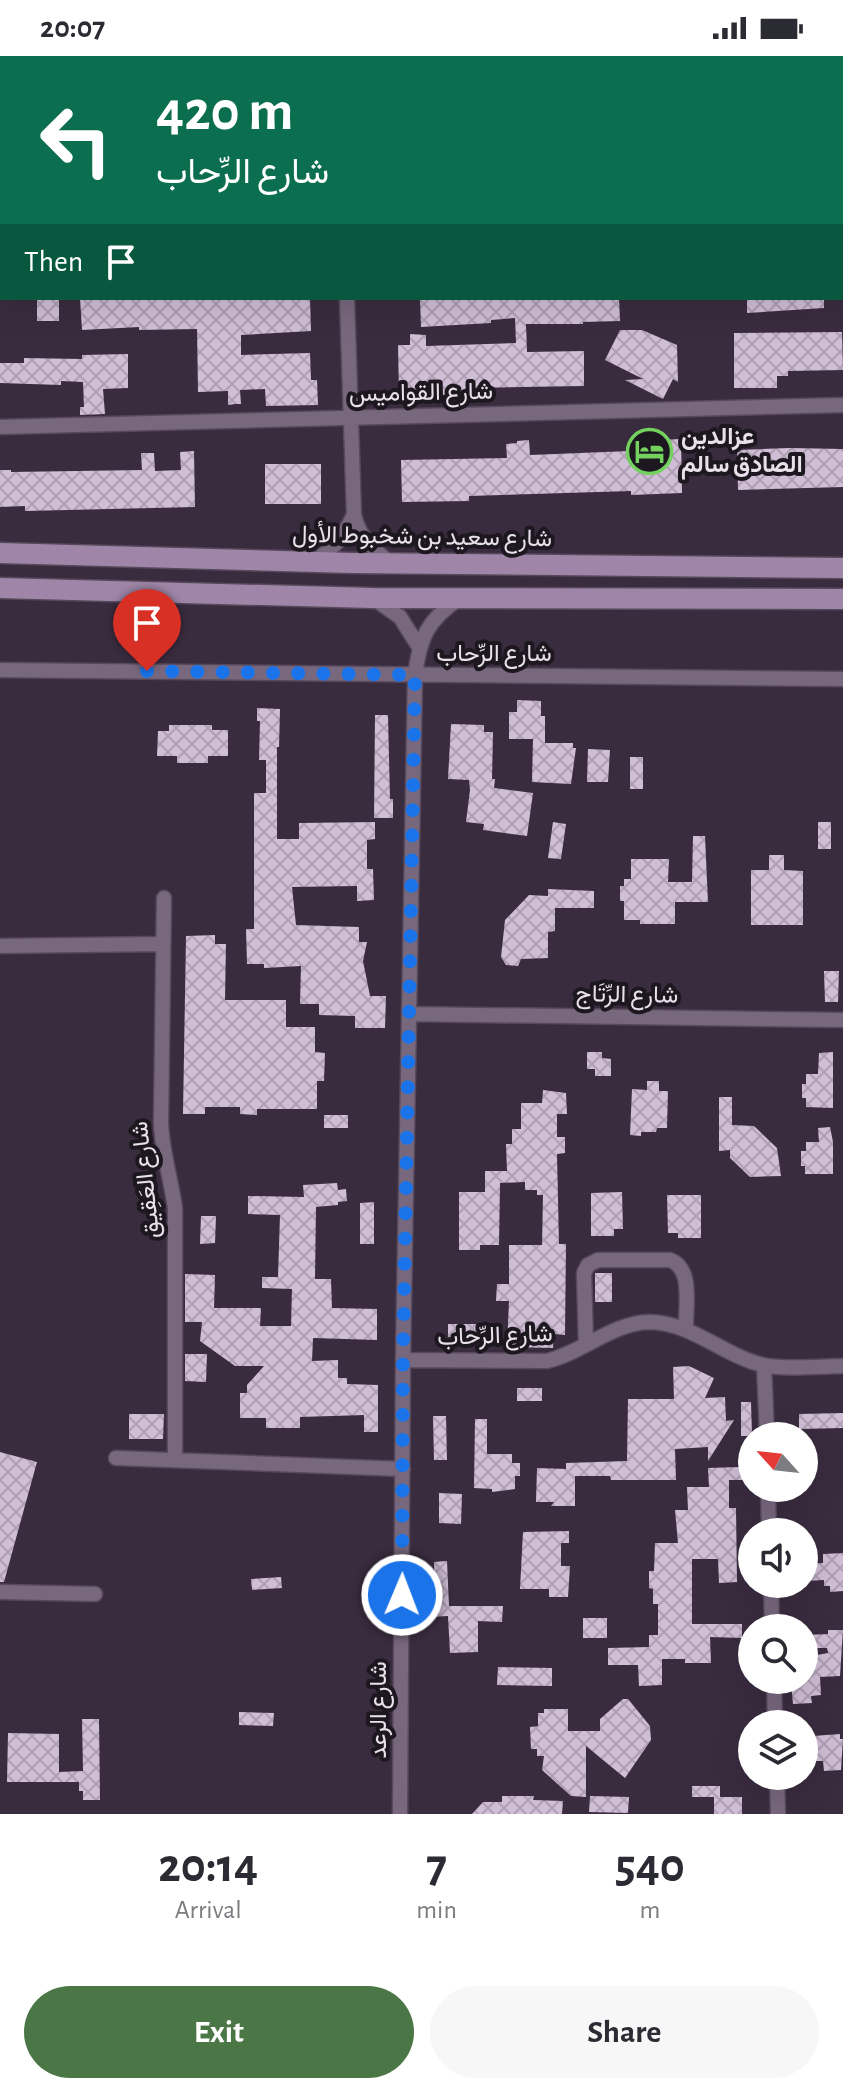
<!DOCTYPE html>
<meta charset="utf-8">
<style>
:root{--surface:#fff;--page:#f7f7f7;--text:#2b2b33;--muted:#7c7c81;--accent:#4b7646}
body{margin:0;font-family:"Alegreya Sans",Vazirmatn,sans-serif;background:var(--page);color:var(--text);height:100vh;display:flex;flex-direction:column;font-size:30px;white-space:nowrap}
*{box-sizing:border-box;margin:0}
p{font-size:26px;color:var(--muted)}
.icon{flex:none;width:44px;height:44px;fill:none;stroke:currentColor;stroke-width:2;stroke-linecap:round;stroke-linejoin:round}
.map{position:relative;height:1758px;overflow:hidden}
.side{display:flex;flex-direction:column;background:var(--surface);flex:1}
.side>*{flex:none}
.guide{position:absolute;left:0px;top:0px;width:844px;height:244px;box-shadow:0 8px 32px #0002;background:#0b6e4f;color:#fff;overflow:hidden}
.needle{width:52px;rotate:297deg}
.tools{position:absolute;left:738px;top:1366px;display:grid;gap:16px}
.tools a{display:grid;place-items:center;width:80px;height:80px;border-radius:50%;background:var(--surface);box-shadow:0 8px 32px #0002;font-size:40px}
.pin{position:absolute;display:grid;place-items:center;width:68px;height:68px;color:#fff;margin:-82px -34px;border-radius:50% 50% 50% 0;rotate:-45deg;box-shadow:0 0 8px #0007}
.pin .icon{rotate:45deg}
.me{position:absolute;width:88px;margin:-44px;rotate:1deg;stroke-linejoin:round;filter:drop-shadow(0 0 6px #0008)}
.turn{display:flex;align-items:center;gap:28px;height:168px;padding:0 24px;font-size:36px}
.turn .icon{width:104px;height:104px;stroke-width:2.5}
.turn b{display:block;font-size:56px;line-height:68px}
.then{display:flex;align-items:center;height:76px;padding:0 24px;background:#0003;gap:16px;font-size:30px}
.eta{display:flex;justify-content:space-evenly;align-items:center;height:136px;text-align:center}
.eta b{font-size:48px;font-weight:600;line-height:56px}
.action{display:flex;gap:16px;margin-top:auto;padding:16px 24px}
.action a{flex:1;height:92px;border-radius:48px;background:var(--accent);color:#fff;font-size:32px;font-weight:600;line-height:92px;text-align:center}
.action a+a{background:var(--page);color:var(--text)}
.status{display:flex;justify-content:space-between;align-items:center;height:56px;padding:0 40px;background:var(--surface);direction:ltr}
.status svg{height:22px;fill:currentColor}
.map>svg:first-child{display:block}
</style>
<div class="status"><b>20:07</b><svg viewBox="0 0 49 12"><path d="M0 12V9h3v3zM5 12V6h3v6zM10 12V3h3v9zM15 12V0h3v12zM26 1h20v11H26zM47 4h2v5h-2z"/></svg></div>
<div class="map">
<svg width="843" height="1758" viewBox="0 0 843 1758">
<defs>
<pattern id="building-cross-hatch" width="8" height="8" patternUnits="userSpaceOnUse" patternTransform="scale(2)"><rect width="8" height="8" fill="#d0bed7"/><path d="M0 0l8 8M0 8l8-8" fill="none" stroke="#ae9fb3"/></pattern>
</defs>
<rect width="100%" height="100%" fill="#3a2c3f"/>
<path fill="url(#building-cross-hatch)" d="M37,242h22v23h-22z
M80,242h230l1,33 -70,4v20l69,-2 1,27h6l1,25 -52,1 -1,-17 -25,1 1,14h-6l-7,1v-14l-30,1 -1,-63 -58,1v-3l-57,3z
M420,242h199l1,23 -37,1v2h-57l1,28 57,-1v35l-112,2v6l-73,2 -1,-51h12v-11l16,1v11l90,-3 -1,-25 -24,2v3l-70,4z
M747,242h77v10l-77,5z
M620,274h22l35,15 1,37 -5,-3 -10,20 -38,-19 18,-1 -38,-19z
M842,276l1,38 -55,1v5h-11v12h-43v-55z
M128,298v34l-25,1 2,25 -25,1v-8h4l-1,-25 -22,-1v4l-61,-2v-20h24v-5l58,1v-4z
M681,383l1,54 -51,2v-4l-162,5v5l-67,1 -1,-42 106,-2 -1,-14 11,-1v-2l12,-1 1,15 100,-4v-10z
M789,392l54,1v38l-105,3 -1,-40z
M194,395l1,56 -170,4v-5l-25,1v-37h11v2l131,-2 -1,-17h13l1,18 26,-1 -1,-18z
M265,408h56v40h-56z
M517,644l24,1v15h4v27h28v5h3l-5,36 -39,-2 1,-43h-24v-27h8z
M257,652l23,1 -1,38h-2v92h22v-16l76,-1v17l-8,1v29h6l1,31 -17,1v-15l-65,1 4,38 63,2v15h8l-4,19 7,35h16l-1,32h-30v-12l-36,-1v-11h-19l1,-38 -37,2v-4h-17l-1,-35h8v-136h12v-33h-7l1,-39h-3z
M375,659h13l2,84h3v19h-19z
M451,668l33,1v7h9l-1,47h3l-1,9 39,5 -6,43 -44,-6 1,-6 -18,-2 4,-32 -1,-10 -21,-1z
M169,669h43v5h16v26h-20v7h-31v-7h-20l1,-25h11z
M588,693l22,1 -2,32h-21z
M630,701h13v32h-13z
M553,766l13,2 -5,35 -13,-1z
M818,766h13v27h-13z
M693,780h12l3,66h-33v22h-35v-4h-16v-19h-4v-15h4v-7h7v-20h38l-1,23h24z
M769,799h15v15l19,1v54h-52v-55h18z
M548,833l46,2v17h-39v23l-7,1v26l-27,1 -3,7 -12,-1 -5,-8 4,-37 24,-25 19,1z
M215,879v9h11l-1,56h61v27h29v25l10,1 -1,28h-7v28h-60v6l-17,-1v-7h-35v7h-22l3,-178z
M824,915h15l-1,31h-13z
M587,996h15v6l9,1v17h-16v-7h-8z
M833,996v56l-27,-1v-9h-4v-14h4v-10h12l1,-21z
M647,1025h12v10h9l-1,37h-10l-1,4h-15v4l-11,-1 2,-46 15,1z
M543,1034l23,3 1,21h-10v23h8v16l-8,1 2,90h7l-1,91 -11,-1 -1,14 -46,-1 2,-46h-13l1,-17h12v-39h33l1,-50h-6v-5h-12v-8l-25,1 -1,62h-19v5h-21v-58h26v-21h22l-1,-27h6v-15h9v-26h21z
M719,1041h13v28l22,1 23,22 4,28 -31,1 -20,-19v-8l-11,1z
M324,1059h24v13h-24z
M830,1071l3,15v32h-28v-8h-4v-15h5v-9h13l-1,-14z
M337,1127l1,7 8,-1 1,12 -9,1v3l-22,2 -1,72h16l1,29 45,1v31l-64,-2 -1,23 26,-1v18h9v6l31,1v47h-14v-17l-64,2v11h-34v-10h-26v-25h7v-8l17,-19h-29l-35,-25 2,-19h-17v-48l30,1 -1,33h47l-1,18h31l1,-37 -30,-1v-11h16l2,-62 -32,-1v-18l56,1 -1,-12z
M622,1136l1,37h-9v7h-23v-43z
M667,1139h34v43h-23v-5h-10z
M374,1146v42h-14v-41z
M201,1160h15l-1,27 -15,1z
M595,1217h17v29h-17z
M448,1268h36v13h-36z
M185,1298h22l-1,28 -21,-1z
M689,1310l25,12 -9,20 20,-1 1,24 8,-1 -26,41v-14l-33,2 1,31h-65l-1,-4h-35v30h-24l3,-4h-18l1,-34 29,1v-6l61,-2 1,-62h46l-1,-32z
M517,1332h25v13h-25z
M741,1346h10l1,34h-11z
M843,1357v15l-44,1v-15z
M129,1358h35l-1,25h-34z
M433,1360h13l1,44h-13z
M475,1363h12v35h25v9h8v13h-5v13l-23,3v-3l-18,-1z
M0,1396l37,10 -33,120h-4z
M752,1402v22h-23v28h7l1,74 -18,1 -1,-24h-26v65h50v14l-32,-1 1,26h-26v-4h-23v26l-23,1 -1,-21h-30v-17l41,-1v-12h9v-31h-5v-15l-4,-1v-17h5l1,-28h23l-3,-33h13l-1,-23h22l-1,-19 31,-1 -1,-8z
M439,1437l23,1 -1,30 -22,-1z
M569,1475v12h-8v23h9l-2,31h-19v-8h-29l3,-57z
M843,1497v38l-13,1v-6h-6v-6l-19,1 -1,-17 19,-1v-9z
M447,1505l2,45h54l-1,16 -24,-1v31l-28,1 -2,-37 -17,1 -1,-13h5l-1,-42z
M281,1521l1,11 -30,2 -1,-11z
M583,1562h24v20h-24z
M828,1574h15l-3,46 -20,1 1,18 -10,1 1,7 -19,1 -2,-21 16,-1 -1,-25 22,-4 -1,-5h-21l-1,-13 23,-1z
M498,1611l54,1v18l-55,-1z
M623,1643h5l22,27 1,14 -26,38 -39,-32v51l-15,-1 -29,-26 2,-14h-7v-7h-6l-1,-22 8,-1v-13h6v-4h24v22h32v-12z
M239,1656l35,1 -1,13 -34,-1z
M82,1663h17l1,81h-17v-9h-4v-9h-72l1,-49 51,1v38l24,-1z
M840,1678v5h3l-2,31 -17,1 -1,-10h-9l-1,-25z
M692,1730h28v11h22v17h-28v-17h-22z
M502,1740h32l-1,4 30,1 -1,13h-90l11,-12h19z
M590,1740l39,1 -1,16 -39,-1z"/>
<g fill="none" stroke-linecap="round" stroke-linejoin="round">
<defs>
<path id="street" d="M117,0v2
M249,0v2
M340,0v2
M403,0v2
M535,0v2
M771,0v2
M842,165h1
M347,242l7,217c5,22 19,35 37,48
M0,371l843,-22
M315,506l26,-23 13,-24
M376,544l24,17 19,30
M0,614l843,9
M164,842l-3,225c1,29 10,56 14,85v251
M0,890l162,-2
M410,958l433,6
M586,1289l-2,-72 4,-8 10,-5h72c24,8 15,49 16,70
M403,1304l144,1c35,-8 65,-38 102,-39 42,0 75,34 114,43 22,5 57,1 80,1
M764,1309l3,71
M116,1402l287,11
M768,1432l1,44
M771,1528l1,44
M0,1536l95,2
M774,1624l1,44
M777,1720l1,38
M400,1758l3,-454 12,-685c5,-37 12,-55 44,-76"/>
<path id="secondary" d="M0,497l352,10 491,5
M0,532l372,10 471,1"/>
</defs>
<use href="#street" stroke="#56495b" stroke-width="17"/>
<use href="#secondary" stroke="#56495b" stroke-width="23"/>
<use href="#street" stroke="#78687e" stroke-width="14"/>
<use href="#secondary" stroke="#9f86a8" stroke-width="20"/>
</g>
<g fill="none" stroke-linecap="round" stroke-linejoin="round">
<path stroke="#1a73e8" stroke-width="14" stroke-dasharray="0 25.2" d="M147,615l268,4 -12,685 -1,235"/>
</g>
<defs>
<symbol id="hotel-ring" viewBox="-11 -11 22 22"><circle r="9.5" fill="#1d1720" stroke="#72d25d" stroke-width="1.5"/><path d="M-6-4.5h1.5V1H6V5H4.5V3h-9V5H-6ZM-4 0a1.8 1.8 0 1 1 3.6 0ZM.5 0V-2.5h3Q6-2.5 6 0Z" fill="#72d25d"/></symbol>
</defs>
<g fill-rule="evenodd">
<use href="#hotel-ring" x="624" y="370" width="51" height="51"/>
</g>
<g text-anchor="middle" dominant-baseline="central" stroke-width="8" stroke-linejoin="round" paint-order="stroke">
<g font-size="24" fill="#e9e0ec" stroke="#1d1720">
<text transform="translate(421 337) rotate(-1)">شارع القواميس</text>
<text transform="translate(422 481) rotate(1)">شارع سعيد بن شخبوط الأول</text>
<text x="494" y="598">شارع الرِّحاب</text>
<text transform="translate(627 939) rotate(1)">شارع الرِّتَاج</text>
<text transform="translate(146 1124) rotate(-96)">شارع العَقِيق</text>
<text transform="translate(495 1280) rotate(-2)">شارع الرِّحاب</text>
<text transform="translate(379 1654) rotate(-90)">شارع الرعد</text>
</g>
<g font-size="24" font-weight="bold" fill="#e9e0ec" stroke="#1d1720" text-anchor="start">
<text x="681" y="381">عزالدين<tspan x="681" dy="28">الصادق سالم</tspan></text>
</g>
</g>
</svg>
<div class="tools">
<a><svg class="needle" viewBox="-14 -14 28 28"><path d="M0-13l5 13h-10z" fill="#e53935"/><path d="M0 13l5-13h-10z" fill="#7c7c81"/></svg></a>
<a><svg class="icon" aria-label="sound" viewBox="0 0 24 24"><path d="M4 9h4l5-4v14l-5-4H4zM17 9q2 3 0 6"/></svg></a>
<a><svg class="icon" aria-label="search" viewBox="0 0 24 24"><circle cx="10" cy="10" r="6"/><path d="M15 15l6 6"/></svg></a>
<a><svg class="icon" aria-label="layers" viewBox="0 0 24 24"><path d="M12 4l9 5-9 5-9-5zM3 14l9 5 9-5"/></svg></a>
</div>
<div class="pin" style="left:147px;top:615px;background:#d93025"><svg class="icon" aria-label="arrive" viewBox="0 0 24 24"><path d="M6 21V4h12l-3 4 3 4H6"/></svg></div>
<svg class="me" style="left:402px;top:1539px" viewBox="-20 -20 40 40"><circle r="17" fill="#1a73e8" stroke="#fff" stroke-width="3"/><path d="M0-11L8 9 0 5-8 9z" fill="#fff"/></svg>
<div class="guide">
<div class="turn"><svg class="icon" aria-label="left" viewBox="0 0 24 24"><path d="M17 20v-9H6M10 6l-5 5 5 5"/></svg><div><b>420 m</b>شارع الرِّحاب</div></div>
<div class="then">Then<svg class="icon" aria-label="arrive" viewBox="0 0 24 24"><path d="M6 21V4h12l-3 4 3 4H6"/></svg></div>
</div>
</div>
<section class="side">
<div class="eta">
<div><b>20:14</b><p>Arrival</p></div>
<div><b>7</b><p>min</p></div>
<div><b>540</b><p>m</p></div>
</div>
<div class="action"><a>Exit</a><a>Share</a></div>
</section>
